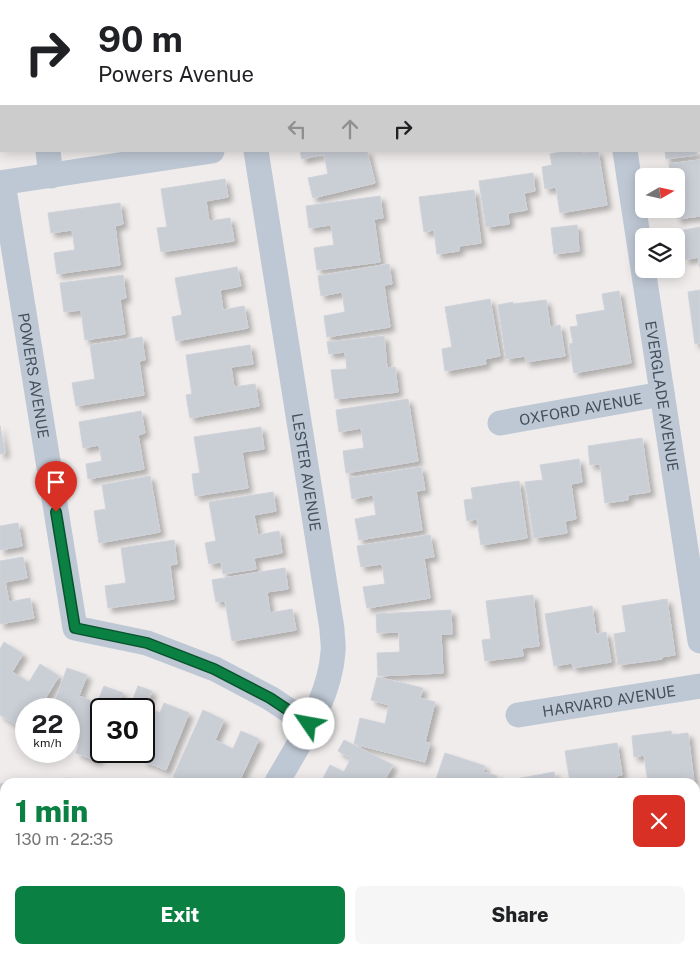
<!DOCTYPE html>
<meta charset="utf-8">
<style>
:root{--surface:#fff;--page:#f6f6f6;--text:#202124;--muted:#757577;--accent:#0b8043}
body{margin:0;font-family:"Public Sans",sans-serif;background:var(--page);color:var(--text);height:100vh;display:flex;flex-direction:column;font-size:19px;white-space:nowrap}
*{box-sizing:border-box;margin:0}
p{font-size:16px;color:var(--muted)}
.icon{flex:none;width:28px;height:28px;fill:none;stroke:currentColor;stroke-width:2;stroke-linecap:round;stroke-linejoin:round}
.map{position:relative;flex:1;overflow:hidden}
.panel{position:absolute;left:0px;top:778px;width:700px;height:176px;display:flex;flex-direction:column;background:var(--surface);border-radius:15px 15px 0 0;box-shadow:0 2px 12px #0003}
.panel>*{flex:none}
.banner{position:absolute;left:0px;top:0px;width:700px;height:152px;box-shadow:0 2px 12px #0003;background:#fff;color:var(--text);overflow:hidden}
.needle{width:32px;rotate:81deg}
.fabs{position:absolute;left:635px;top:168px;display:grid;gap:10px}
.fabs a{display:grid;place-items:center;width:50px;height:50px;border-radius:8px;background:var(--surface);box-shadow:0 2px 12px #0003;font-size:25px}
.speed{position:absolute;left:15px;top:698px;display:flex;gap:10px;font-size:25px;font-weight:700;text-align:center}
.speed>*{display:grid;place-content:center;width:65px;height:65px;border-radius:50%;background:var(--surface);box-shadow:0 2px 12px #0003;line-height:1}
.speed small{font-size:12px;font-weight:400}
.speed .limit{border:2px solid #111;border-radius:8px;background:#fff;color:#111}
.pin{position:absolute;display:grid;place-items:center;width:42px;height:42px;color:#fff;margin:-51px -21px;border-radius:50% 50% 50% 0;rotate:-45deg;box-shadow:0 0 5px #0007}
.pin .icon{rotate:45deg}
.me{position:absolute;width:55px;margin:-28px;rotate:303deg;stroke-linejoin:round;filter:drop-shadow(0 0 4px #0008)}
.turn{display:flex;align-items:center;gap:18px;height:105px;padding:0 15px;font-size:22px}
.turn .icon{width:65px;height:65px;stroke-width:2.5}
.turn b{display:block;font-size:35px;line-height:42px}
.lanes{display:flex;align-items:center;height:48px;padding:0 15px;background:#0003;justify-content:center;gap:25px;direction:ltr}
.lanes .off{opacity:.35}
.round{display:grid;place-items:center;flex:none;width:52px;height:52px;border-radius:8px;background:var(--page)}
.overview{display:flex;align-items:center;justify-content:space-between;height:85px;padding:0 15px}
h1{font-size:30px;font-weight:800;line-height:38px;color:var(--accent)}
.button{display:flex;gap:10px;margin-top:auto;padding:10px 15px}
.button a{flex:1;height:58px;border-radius:8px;background:var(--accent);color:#fff;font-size:20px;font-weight:800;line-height:58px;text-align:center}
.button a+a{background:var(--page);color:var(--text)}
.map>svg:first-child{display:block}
</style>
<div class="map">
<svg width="700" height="953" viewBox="0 0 700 953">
<defs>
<filter id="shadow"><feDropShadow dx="4.5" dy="4.5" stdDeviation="2.5" flood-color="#0004"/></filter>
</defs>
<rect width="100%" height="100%" fill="#f0ecec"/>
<path fill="#b4f4d0" d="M60,949h74l7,4h-81z"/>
<path fill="#caced5" stroke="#cfd2d9" filter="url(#shadow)" d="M577,0h45v1h-45z
M647,0h47l1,1h-48z
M699,96h1l-1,46z
M300,151h67l8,32 -62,15 -5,-20 20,-4 -4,-20 -22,5z
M566,151h16l1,2 15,-2 9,54 -47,8 -4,-26 -11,2 -3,-22 10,-2 -2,-11z
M665,151h32v4l-31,4z
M700,160v56l-23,3 -2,-10 1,-33h-5l-2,-12z
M533,173l2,18 -11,2 3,17 -19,3 1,11 -23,3 -7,-46z
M225,179l3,18 -22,4 3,20 21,-3 4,23 -73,11 -4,-24 10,-1 -6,-38z
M474,190l7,53 -22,3v5l-22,3 -3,-24 -10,2 -5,-35z
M380,196l3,22 -9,1 6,43 -63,8 -3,-22 20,-3 -3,-20 -22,3 -3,-22z
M120,203l3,21 -8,2 5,39 -63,9 -3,-21 21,-3 -3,-20 -21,3 -3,-20z
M577,225l2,26 -25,3 -3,-26z
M700,227v40l-2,-10 -13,3 -6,-29z
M389,264l3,20 -8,1 6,42 -63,10 -3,-21 21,-4 -3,-20 -21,4 -3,-20z
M237,267l4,19 -21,4 3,20 21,-4 4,22 -72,13 -4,-24 10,-2 -7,-37z
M123,275l3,23 -6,1 5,35 -40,6 -4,-30 -17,2 -4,-29z
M700,290v53l-5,1 -7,-52z
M619,291l12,72 -57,10 -5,-29 4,-1 -3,-16 8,-1 -2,-11 29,-5 -3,-16z
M490,299l10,57 -15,3 1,5 -41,7 -3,-22 10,-2 -7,-40z
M546,300l4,27 10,-2 5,31 -39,6 -1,-6 -19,3 -8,-54 15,-3v2z
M384,336l3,32 8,-1 3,25 -63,7 -4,-29 16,-1 -2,-17 -16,2 -2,-12z
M142,337l3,23 -6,1 5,34 -68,11 -4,-23 23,-4 -5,-34z
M250,345l3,19 -22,3 3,20 21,-3 4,22 -69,12 -4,-23 6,-1 -6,-39z
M408,399l10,62 -72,12 -3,-22 21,-3 -3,-20 -22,4 -3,-22z
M141,411l4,22 -7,2 6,34 -56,10 -2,-15 16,-3 -3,-16 -16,3 -4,-26z
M0,426l5,27 -5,1z
M261,427l3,22 -22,3 6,36 -53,8 -3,-22 8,-1 -6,-36z
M642,438l8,54 -22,3v5l-23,3 -5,-39 -10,1 -2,-19z
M579,459l3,23 -11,2 5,35 -11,2 2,12 -33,5 -9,-56 18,-2 -3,-15z
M421,467l4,23 -9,1 6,39 -63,10 -4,-21 21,-4 -3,-20 -21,4 -3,-21z
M150,476l10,56 -61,11 -5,-32 12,-2 -4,-24z
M519,481l8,57 -46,7 -4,-26 -10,2 -3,-21 9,-1 -2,-11z
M273,492l3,19 -22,4 4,20 21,-4 3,22 -28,5 2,11 -33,5 -2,-12 -12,2 -4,-21 11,-2 -7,-39z
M18,523l4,23 -22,4v-24z
M430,535l4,22 -10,1 6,40 -63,10 -4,-21 22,-3 -3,-20 -21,3 -4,-21z
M174,540l3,24 -7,1 4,34 -66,9 -3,-22 21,-3 -5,-35z
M23,557l4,21 -22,4 4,20 21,-4 4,20 -34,6v-63z
M285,568l3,21 -21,3 3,21 22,-4 4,21 -64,11 -7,-40 -9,1 -4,-22z
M533,595l6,51 -17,2 1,8 -38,5 -3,-21 9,-1 -5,-38z
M667,599l8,56 -14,2 1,2 -44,6 -4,-31 12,-2 -4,-26z
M592,606l4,28 10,-2 5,30 -38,6 -1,-5 -18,3 -9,-52z
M451,610l1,24h-11l2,39 -65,3 -1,-23 23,-1 -1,-20 -22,1 -1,-19z
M4,642l19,12 -11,18 17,10 11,-18 19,12 -20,33h-13v22l-26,-16v-66z
M67,668l20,7 -8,21 18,7 7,-17 19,7 -6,16h-16v42l-4,10 -21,-8 4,-12 -11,-5v-27h-17z
M377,677l46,11 -3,10 15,4 -10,40 5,1 -5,19 -71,-18 6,-26 25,6 4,-19 -18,-5z
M138,686l14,5 -6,16 14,6 4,-10 25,10 -23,57 -23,-9 4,-11 -3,-1v-40h-15z
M203,710l21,10 -9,20 18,9 8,-18 18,8 -20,43h-35l-10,-4 -2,4h-7l-12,-5z
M671,731l1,4 16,-2 6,49h-46l-4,-27 -10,2 -2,-21z
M344,740l49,25 -9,17h-63l9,-17 14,7 7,-14 -13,-7z
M617,743l5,32 -6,1 1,6h-47l-5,-31z
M445,753l40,13 -2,6 14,4 -2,6h-60z
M554,772l2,10h-39l-1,-3z
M66,778l20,4h-21z
M5,783v43h-5v-42z
M700,868v58l-5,1v-58z
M268,949h23l-2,4h-12z
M324,949h58v4h-58z
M401,949h59v2l-13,2h-45z"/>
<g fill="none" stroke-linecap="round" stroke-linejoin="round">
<g stroke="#bec8d4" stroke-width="25">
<path d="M699,65h1"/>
<path d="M48,151l3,25"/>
<path id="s1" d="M256,151l76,478c0,8 2,16 1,23 -3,47 -34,91 -56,130"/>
<path id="s2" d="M625,151l75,490"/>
<path d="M0,183l212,-32"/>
<path id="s3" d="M3,183l72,445 72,15 68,26 55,29 39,26"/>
<path id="s4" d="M500,423l162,-29"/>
<path id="s5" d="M518,715l182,-29"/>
<path d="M0,885h5"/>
<path d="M39,949v4"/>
<path d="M193,949l7,4"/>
</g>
<path stroke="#a8bad0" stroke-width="28" d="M0,1l7,-1
M36,1l2,-1
M108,1l8,-1"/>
</g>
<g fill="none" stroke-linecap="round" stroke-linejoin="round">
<defs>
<path id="route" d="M56,512l19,116 72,15 67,26 56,29 39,26"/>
</defs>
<use href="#route" stroke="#07532c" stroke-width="12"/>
<use href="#route" stroke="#0b8043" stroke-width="9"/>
</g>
<g text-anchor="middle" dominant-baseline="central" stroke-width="4" stroke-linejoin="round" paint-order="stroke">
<g font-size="15" fill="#434f5c" stroke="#fff">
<text stroke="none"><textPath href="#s3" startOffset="195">POWERS AVENUE</textPath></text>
<text stroke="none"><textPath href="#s2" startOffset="248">EVERGLADE AVENUE</textPath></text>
<text stroke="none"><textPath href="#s4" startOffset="82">OXFORD AVENUE</textPath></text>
<text stroke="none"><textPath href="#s1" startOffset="325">LESTER AVENUE</textPath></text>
<text stroke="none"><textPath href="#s5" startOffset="92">HARVARD AVENUE</textPath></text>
</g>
</g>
</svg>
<div class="fabs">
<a><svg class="needle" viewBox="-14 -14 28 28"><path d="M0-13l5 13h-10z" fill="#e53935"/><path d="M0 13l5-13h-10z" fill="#757577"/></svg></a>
<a><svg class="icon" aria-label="layers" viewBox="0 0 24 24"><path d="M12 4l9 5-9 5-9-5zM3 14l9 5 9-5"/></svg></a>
</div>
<div class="speed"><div>22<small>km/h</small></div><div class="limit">30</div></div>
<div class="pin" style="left:56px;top:512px;background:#d93025"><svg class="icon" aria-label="arrive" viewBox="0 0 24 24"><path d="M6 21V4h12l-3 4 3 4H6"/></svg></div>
<svg class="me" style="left:309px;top:724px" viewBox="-20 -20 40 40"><circle r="19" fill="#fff"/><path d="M0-13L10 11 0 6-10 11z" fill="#0b8043"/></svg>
<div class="banner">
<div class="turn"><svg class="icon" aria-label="right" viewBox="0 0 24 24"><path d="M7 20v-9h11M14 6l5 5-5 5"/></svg><div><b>90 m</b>Powers Avenue</div></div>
<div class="lanes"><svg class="icon off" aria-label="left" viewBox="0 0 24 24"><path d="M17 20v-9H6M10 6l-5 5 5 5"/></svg><svg class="icon off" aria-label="ahead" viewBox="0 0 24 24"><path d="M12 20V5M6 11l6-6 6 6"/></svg><svg class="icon" aria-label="right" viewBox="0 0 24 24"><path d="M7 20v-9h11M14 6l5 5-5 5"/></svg></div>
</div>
<section class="panel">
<div class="overview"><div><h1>1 min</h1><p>130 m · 22:35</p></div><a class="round" style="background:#d93025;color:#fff"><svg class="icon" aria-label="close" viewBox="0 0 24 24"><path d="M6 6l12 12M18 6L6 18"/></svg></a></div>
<div class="button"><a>Exit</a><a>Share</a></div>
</section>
</div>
